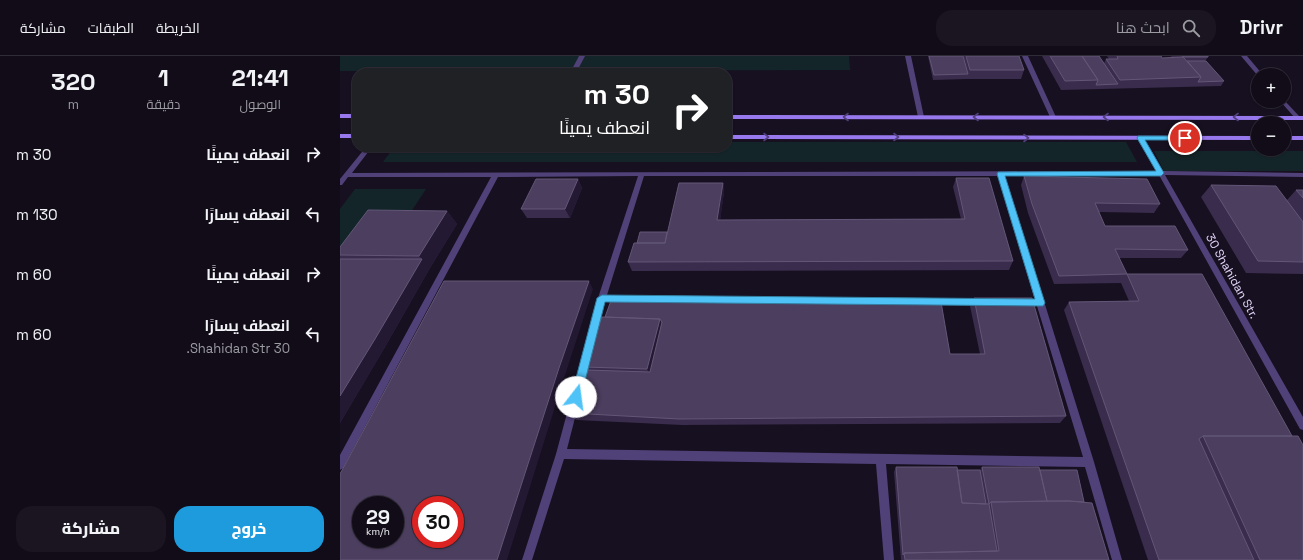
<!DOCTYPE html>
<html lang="ar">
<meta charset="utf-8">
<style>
:root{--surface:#110c18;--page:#1a1521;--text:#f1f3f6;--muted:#9c9ba2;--line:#302c37;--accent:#1d9bdd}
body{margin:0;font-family:"Space Grotesk",Cairo,sans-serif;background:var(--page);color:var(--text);direction:rtl;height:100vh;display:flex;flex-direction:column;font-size:15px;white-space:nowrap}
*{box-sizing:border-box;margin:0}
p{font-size:13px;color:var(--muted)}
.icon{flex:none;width:22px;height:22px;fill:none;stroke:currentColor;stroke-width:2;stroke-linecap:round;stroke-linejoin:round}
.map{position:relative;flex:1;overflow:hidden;direction:ltr}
.panel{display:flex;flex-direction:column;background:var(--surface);width:340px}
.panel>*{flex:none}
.guide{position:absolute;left:12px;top:12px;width:380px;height:84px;border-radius:16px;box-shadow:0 1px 3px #0004,0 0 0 1px var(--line);direction:rtl;background:#202124;color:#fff;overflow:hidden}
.controls{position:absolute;left:911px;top:12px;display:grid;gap:8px}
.controls a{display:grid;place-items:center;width:40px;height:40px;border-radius:50%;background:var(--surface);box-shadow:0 1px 3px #0004,0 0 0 1px var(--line);font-size:20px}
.speed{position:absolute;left:12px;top:440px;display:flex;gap:8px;font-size:20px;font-weight:700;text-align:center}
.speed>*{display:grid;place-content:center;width:52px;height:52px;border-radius:50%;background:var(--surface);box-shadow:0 1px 3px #0004,0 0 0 1px var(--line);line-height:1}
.speed small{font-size:10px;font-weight:400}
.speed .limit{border:6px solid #d22;background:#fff;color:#111}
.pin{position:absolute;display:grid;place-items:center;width:34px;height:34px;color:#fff;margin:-17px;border:2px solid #fff;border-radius:50%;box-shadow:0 1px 4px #0007}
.me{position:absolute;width:44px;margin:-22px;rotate:15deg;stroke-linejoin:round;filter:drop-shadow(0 0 3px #0008)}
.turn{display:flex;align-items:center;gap:14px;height:84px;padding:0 16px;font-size:18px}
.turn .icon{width:52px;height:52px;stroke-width:2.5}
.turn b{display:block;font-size:28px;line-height:34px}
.eta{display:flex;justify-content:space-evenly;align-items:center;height:68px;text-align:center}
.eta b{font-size:24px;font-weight:800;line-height:28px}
.primary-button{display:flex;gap:8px;margin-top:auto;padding:8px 16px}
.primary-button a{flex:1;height:46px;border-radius:16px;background:var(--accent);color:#fff;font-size:16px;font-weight:800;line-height:46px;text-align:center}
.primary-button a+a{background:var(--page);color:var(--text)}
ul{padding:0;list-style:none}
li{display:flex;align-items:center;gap:12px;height:60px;padding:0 16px}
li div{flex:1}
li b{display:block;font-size:15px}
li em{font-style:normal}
header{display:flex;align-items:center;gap:24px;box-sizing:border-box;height:56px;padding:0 20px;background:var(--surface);border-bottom:1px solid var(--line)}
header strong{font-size:19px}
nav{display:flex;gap:22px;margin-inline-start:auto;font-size:14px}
.search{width:280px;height:36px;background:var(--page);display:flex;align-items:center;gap:10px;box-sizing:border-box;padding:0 14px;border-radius:16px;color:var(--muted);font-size:15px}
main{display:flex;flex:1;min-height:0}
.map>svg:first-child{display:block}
</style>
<header>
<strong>Drivr</strong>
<div class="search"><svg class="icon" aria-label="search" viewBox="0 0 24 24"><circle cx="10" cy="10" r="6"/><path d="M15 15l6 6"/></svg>ابحث هنا</div>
<nav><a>الخريطة</a><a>الطبقات</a><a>مشاركة</a></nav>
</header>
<main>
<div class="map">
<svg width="963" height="504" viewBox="0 0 963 504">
<rect width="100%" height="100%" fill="#171020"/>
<path fill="#142529" d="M0,0h509l1,14 -510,1z
M387,86h399l11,20h-754l11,-15h333z
M814,95h149v20h-139z
M15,133h71l-21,32 -65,45v-57z"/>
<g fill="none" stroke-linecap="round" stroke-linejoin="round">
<path fill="#514179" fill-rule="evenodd" d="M239,0h6l-9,17h-6z"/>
<path fill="#514179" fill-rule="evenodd" d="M565,0h6l13,61 -1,1 -2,1 -3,-2z
M682,0h6l28,61 -1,1 -2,1 -3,-2z
M901,0h6l16,19h-5v1z
M944,44l15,16v2h-4l-15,-17h4z
M801,80l3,2 19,33 140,2v4l-138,-2 138,242v13l-3,-1 -141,-254 -154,1 89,286 28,98h-10l-27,-93 -199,-3 8,96h-10l-8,-96 -312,-5 -32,101h-10l34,-106 42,-156 40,-122 -140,1 -155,291 -3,2v-15l151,-278h-143l-6,8h-2v-6l26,-32h6l-20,26 804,-2 -18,-33zM304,120h354l37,124 -15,1 -1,2 1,2 17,1 46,151 -516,-8 38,-148 20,-1 1,-2 -1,-2 -18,-1z
M333,240l309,3 3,1 1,2 -1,2 -3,1 -309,-3 -3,-1 -1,-2 1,-2z"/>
<path fill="#9778ed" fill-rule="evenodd" d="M0,58h17v4h-17z
M387,59l576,1v4l-576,-1z
M0,78h17v4h-17z
M387,79l531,1v4l-531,-1z
M944,80h19v4h-19z"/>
</g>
<path fill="#3a2c4c" d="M588,0h91l5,14 -3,9h-54l-34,1z
M702,0h57l5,7 2,-4h3l-2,-3h54l1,2 10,-1 -2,-1h38v1l-3,4 19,20 -3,5 -160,4z
M684,120l136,28 -6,9 -55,-1 6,14 83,24 -7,8h-62l8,16 -6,9 -67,1 -26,-71 -7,-28z
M616,122l57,83 -4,9 -377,1 -4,-9 39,-30 56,-49 1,9 -4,28 241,-1 -8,-32z
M238,123l4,9 -12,30h-43l-6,-9z
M871,129l76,15 9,-10h7v84l-57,-1 -45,-76z
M107,155l10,13 -27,44 -45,79 -45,76v-176z
M787,218l165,162 11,124h-155l-84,-250 5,-8 60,-1 -8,-18z
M272,242l338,56h30l-10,-48 4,-8 92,118 -6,7 -378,2 -106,-5 -6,-7 16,-43 -2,-3 21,-50z
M556,411l61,3h23l2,-3 58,3 44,32 25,58h-208l-7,-88z"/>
<path fill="#241933" d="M238,123l4,9 -12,30 -5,-9z
M383,127l1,9 -5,37 -2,-9z
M107,155l10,13 -27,44 -45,79 -45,76v-27l82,-137 -3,-3z
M249,225l4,8 -28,86 -58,185h-10l62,-192z
M320,263l5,11 -12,49 -6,-10z"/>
<path fill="#4c3e5f" stroke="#635677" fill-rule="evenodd" d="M589,0h34l5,18 -34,1z
M626,0h53l5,14h-54z
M710,0h32l16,24 -33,1z
M742,0h17l19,28 -22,1 2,-5z
M777,0h44l1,2 21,-1 18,20 -81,3 -14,-21h12z
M842,0h26v1h-25z
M847,5h19l18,20 -26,1 3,-5z
M684,120l123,3 13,25 -65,-1 10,23h70l13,24 -73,-1 12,25 -68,2 -27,-72z
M616,122h33l24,83 -385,1 6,-19h31l14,-60h44l-6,37 248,-1z
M196,123h42l-13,30h-44z
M871,129l65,1 27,36v40l-45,-1z
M956,134h7v8z
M28,154l79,1 -28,45 -79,-1v-8z
M300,176h27l-2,11h-28z
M0,203h82l-47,80 -35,57z
M787,218h75l90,162h-89l-4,3 55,121h-95l-90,-258 70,-1z
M104,225h145l-30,87 -62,192h-157v-86zM21,449h34v34h-34zM81,449h34v34h-34z
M272,242l244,5 85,-1 9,52h35l-11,-56h58l34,118 -387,3 -109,-6 16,-43 64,2 12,-50 -2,-3 -55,-2z
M262,261l58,2 -13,50 -63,-2z
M863,380h95l5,9v115h-43z
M556,411h61l5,36 27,1 8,47 -93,2 -1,2z
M642,411h57l8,34 -56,1 -2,2z
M617,414h23l6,34 -24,-1z
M700,414h37l7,32 -15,-1h-22z
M729,445l23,2 17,57h-204l-1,-7 95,-2 -8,-49z"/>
<defs><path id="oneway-chevron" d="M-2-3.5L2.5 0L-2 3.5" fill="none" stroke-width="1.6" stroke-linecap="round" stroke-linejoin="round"/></defs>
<g stroke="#513f7c">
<use href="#oneway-chevron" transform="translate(506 61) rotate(-180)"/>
<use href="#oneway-chevron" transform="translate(636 61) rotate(-180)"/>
<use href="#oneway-chevron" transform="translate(766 61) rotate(-180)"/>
<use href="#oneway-chevron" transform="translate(896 61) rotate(-180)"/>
<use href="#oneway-chevron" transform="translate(426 81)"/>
<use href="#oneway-chevron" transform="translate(556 81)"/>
<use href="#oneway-chevron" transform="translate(686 82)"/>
</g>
<path fill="#4fc3f7" stroke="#337fa1" d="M798,80h47l3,2 -3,2h-40l19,33 -3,3h-156l40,127 -2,3 -438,-4 -24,95 -1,4 -4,1 -4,-1 -1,-4 26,-99 5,-3 433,4 -38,-125 1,-2 158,-1 -19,-33z"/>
<g text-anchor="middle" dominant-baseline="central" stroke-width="3" stroke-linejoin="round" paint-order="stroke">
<g font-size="12" fill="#e2d5f9" stroke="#171020">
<text transform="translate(892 220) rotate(61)">30 Shahidan Str.</text>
</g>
</g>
</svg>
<div class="controls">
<a>+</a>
<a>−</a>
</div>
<div class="speed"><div>29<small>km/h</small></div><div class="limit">30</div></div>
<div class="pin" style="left:845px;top:82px;background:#d93025"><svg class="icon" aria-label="arrive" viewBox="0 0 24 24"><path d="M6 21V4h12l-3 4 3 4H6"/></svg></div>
<svg class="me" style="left:236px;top:341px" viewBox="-20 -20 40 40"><circle r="19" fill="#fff"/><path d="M0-13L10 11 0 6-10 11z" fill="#4fc3f7"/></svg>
<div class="guide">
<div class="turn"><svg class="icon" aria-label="right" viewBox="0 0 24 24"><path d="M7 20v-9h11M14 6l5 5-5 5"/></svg><div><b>30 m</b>انعطف يمينًا</div></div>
</div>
</div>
<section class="panel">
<div class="eta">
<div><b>21:41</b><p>الوصول</p></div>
<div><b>1</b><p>دقيقة</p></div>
<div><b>320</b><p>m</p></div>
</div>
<ul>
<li><svg class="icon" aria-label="right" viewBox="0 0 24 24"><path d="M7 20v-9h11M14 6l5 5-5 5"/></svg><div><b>انعطف يمينًا</b></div><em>30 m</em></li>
<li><svg class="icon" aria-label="left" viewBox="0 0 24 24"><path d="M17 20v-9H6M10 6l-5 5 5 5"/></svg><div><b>انعطف يسارًا</b></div><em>130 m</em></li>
<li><svg class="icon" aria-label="right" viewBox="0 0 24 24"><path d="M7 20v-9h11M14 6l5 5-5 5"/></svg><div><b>انعطف يمينًا</b></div><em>60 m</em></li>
<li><svg class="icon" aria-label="left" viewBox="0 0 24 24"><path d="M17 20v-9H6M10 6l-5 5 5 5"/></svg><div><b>انعطف يسارًا</b><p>30 Shahidan Str.</p></div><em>60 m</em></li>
</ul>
<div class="primary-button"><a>خروج</a><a>مشاركة</a></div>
</section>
</main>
